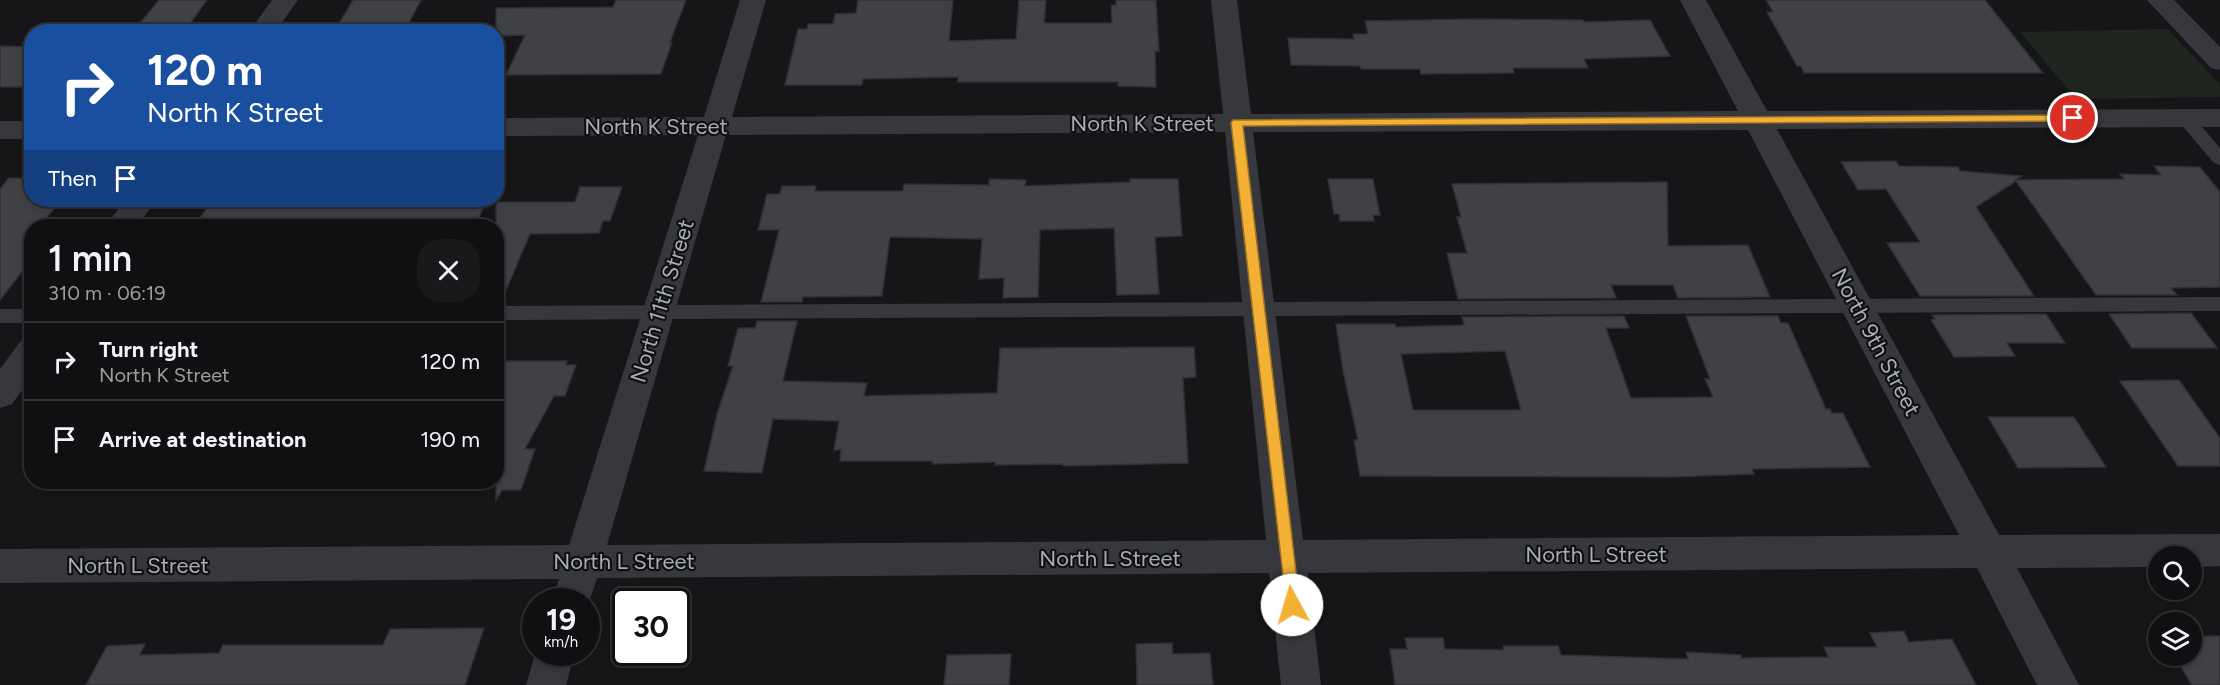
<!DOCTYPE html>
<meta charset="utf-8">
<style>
body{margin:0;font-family:Figtree,sans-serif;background:#19191b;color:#f1f3f6;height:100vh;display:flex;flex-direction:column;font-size:22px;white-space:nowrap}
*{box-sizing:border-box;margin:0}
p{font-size:20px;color:#9c9d9f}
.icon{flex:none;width:33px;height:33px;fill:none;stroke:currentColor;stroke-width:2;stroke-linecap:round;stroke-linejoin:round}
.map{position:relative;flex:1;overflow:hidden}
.panel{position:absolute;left:24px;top:219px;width:480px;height:270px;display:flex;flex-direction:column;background:#101012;border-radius:24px;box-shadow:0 3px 9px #0003,0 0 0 2px #303032}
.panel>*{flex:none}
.top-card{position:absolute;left:24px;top:24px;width:480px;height:183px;border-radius:24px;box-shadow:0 3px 9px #0003,0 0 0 2px #303032;background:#1a4fa0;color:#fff;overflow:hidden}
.controls{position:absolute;left:2148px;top:546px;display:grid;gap:12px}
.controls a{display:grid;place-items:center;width:54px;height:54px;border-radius:50%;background:#101012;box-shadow:0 3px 9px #0003,0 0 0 2px #303032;font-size:30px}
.speed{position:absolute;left:522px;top:588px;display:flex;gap:12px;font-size:30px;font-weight:700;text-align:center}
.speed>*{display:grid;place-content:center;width:78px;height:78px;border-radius:50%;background:#101012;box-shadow:0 3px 9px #0003,0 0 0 2px #303032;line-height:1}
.speed small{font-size:15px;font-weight:400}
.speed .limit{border:3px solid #111;border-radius:9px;background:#fff;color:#111}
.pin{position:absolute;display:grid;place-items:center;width:51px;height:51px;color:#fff;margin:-26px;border:3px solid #fff;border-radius:50%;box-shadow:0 2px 6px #0007}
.me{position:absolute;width:66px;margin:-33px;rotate:354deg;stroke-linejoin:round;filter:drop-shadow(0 0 4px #0008)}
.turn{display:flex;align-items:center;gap:21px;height:126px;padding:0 24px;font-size:27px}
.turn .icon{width:78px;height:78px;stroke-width:2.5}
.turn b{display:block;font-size:42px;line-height:51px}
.then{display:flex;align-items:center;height:57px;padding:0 24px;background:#0003;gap:12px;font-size:22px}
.round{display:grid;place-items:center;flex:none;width:63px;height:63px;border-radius:24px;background:#19191b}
.summary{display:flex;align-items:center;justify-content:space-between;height:102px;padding:0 24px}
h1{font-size:36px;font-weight:600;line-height:45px}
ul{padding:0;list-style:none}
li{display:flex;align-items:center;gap:18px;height:78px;padding:0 24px;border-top:2px solid #303032}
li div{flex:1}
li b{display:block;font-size:22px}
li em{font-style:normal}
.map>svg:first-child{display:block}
</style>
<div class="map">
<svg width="2220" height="685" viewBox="0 0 2220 685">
<rect width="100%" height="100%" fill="#161618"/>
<polygon fill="#1e261f" points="2167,29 2220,84 2220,97 2076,99 2020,32"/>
<g fill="#404145" stroke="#303034" stroke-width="1.5" fill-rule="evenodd">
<polygon points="159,0 207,0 184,32 133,32"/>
<polygon points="353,0 421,0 404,32 334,32"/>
<polygon points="616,0 686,0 670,42 672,42 661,74 506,75 525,35 496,36 496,8 613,7"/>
<polygon points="858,0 953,0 949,41 1016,39 1019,0 1046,0 1044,23 1112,23 1111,5 1116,5 1116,0 1156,0 1159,51 1155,51 1156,87 1118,86 1118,82 958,82 958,77 863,79 862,85 785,85 798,29 807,29 808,24 833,24 835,14 856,13"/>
<polygon points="1766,0 1985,0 2043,73 1804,73 1801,66 1797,66 1767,12 1773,12"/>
<polygon points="1479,19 1583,20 1584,22 1650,20 1670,56 1584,59 1588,68 1513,68 1514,73 1421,74 1420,69 1361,69 1360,66 1291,65 1288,38 1354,39 1353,34 1368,34 1365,21"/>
<polygon points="0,46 32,47 32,87 0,87"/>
<polygon points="1896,161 1899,166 1958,167 1960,171 2022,176 2016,180 2124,179 2120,174 2161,175 2154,166 2200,167 2220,192 2220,287 2171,288 2177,295 2096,295 2016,181 1976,207 2034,296 1920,296 1887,243 1920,242 1886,189 1858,190 1841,162"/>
<polygon points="9,178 32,178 32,200 61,200 40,226 32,226 32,259 0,300 0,189"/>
<polygon points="989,179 1026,180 1025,186 1130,182 1130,179 1178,179 1182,236 1155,237 1159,294 1117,295 1114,228 1040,230 1038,297 1003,298 1004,278 979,279 982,239 890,237 882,296 803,297 802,302 761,302 779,230 758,230 767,194 780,194 782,186 816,186 815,191 903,191 904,184 989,185"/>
<polygon points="1328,179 1373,179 1380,215 1373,215 1374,221 1340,221 1339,214 1334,214"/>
<polygon points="1667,182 1668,246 1748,245 1770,297 1678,298 1673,285 1611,285 1616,298 1458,299 1447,253 1467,253 1457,217 1461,217 1452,184"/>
<polygon points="580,187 622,187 610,221 603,221 599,233 530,234 500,304 496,304 496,202 575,202"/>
<polygon points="213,200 487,200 475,226 194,226"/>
<polygon points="2191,313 2217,348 2132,348 2109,314"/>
<polygon points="2046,314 2065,343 2007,343 2015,356 1954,357 1931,320 1935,319 1932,315"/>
<path d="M1624,316L1629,328H1606L1631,398L1713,397L1705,379H1710L1686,316H1778L1781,323H1788L1826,409H1830L1832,413H1843L1870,467L1752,469L1754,474L1672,477L1360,476L1354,440H1358L1343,371L1336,324H1395L1396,327L1464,325L1462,317ZM1505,351L1521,410H1413L1401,354Z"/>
<polygon points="757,321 797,321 783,381 867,383 864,396 997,393 1000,348 1194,347 1196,377 1183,378 1188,463 1063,466 1063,464 995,465 995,462 932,464 933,461 840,461 841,450 834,450 839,421 773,419 762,473 704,471 717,414 733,366 728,366 738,328 755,328"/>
<polygon points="496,361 567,361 566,365 576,365 565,396 554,396 525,449 535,449 521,490 502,490 496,500"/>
<polygon points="2179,380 2220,438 2220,466 2178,466 2120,381"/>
<polygon points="1988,417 2074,417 2106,467 2018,468"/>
<polygon points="484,628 465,685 86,685 107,646 145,644 140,655 219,653 223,645 383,645 390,629"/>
<polygon points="1904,631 1909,642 1952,639 1976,685 1395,685 1390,649 1407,649 1405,638 1443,638 1445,649 1504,650 1503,646 1558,646 1561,655 1688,659 1686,652 1741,655 1742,658 1828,657 1824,647 1877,647 1870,633"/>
<polygon points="2192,636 2220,636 2220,685 2192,685 2174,656 2192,656"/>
<polygon points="1172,643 1173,654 1210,653 1213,685 1137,685 1136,644"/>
<polygon points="1011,654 1009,685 944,685 947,655"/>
</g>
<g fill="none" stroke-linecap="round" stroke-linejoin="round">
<g fill="#37383d" fill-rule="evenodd">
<polygon points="2185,113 2191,114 2220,148 2220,165 2214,163 2179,122 2177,118 2179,114"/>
<polygon points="2220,297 2220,311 496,320 496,306"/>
<rect x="0" y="309" width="32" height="14"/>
</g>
<g fill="#37383d" fill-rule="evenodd">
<polygon points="272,0 298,0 275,32 249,32"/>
<path d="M740,0H766L732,117L1223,114L1211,0H1237L1251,114L1738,111L1680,0H1706L1767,111L2220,109V127L1777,129L1999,535L2220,534V566L2192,567V556H2158V567L2017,568L2079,685H2037L1977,568L1308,573L1321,685H1281L1269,573L597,578L586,611V602H552L559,579L0,583V549L569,545L698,135L496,136V118L704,117ZM1748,130L1959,535L1303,540L1253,132ZM1225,132L1266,540L607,545L726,135Z"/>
<polygon points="2147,0 2174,0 2220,47 2220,70 2211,68"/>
<rect x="0" y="121" width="32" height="18"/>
<polygon points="125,200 156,200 137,226 106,226"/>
<polygon points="32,338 32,377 12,404 0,408 0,369 20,342"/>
<polygon points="536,651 575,652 566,685 526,685"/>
</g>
</g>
<polygon fill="#f2b134" stroke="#9d7322" stroke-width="1.5" points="2073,115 2077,116 2077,121 1243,126 1300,605 1298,610 1292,612 1287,610 1231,123 1233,120"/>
<g text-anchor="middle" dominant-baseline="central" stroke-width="4.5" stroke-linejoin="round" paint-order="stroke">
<g font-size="22" fill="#a8adb8" stroke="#111113">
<text x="1142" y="123">North K Street</text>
<text x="656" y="126">North K Street</text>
<text transform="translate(662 301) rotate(-73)">North 11th Street</text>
<text transform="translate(1876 342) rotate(62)">North 9th Street</text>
<text x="1596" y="554">North L Street</text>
<text x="1110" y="558">North L Street</text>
<text x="624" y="561">North L Street</text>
<text x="138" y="565">North L Street</text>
</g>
</g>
</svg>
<div class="controls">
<a><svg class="icon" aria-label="search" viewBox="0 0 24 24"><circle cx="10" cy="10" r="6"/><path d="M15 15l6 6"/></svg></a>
<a><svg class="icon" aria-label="layers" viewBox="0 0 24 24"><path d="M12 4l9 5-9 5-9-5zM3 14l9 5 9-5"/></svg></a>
</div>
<div class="speed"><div>19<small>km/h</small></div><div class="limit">30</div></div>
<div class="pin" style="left:2073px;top:118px;background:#d93025"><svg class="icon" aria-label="arrive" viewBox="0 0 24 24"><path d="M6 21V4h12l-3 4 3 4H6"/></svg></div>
<svg class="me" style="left:1292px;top:605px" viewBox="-20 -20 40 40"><circle r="19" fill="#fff"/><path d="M0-13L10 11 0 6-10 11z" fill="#f2b134"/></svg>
<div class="top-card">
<div class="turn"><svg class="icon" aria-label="right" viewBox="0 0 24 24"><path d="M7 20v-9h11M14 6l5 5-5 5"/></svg><div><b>120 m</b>North K Street</div></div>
<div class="then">Then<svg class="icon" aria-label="arrive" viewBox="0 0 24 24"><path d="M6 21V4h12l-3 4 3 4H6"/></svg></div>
</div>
<section class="panel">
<div class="summary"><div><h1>1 min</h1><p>310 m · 06:19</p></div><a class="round"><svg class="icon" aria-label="close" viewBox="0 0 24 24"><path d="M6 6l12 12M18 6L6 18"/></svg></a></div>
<ul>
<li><svg class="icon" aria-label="right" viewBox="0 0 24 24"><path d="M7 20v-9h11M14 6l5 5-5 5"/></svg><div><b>Turn right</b><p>North K Street</p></div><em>120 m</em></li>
<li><svg class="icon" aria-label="arrive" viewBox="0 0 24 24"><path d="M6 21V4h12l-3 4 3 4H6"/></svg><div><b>Arrive at destination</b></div><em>190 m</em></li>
</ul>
</section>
</div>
